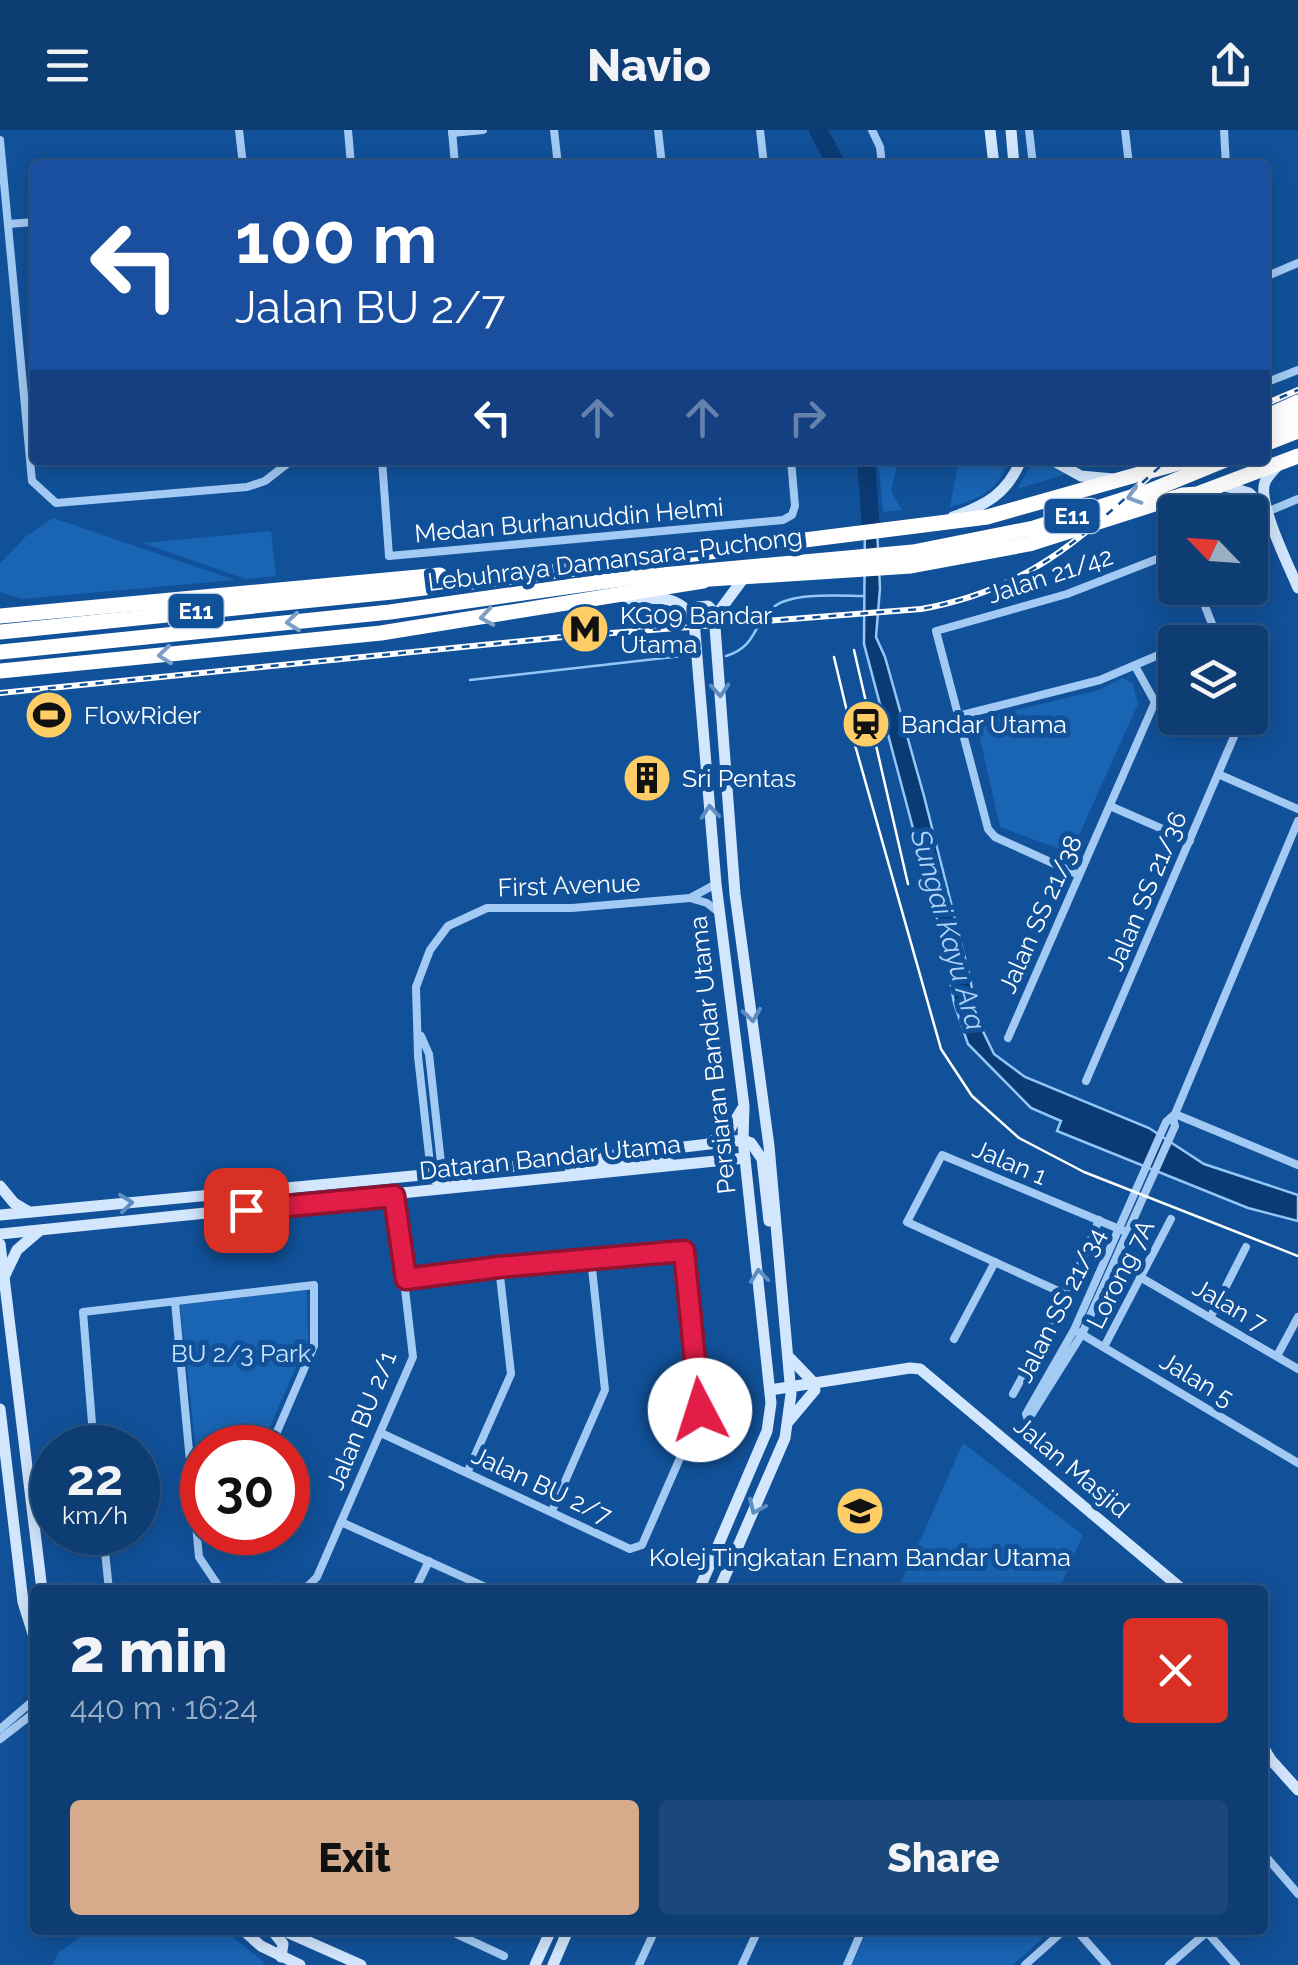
<!DOCTYPE html>
<meta charset="utf-8">
<style>
body{margin:0;font-family:Raleway,sans-serif;background:#1b487b;color:#f1f3f6;height:100vh;display:flex;flex-direction:column;font-size:38px;white-space:nowrap}
*{box-sizing:border-box;margin:0}
p{font-size:32px;color:#9aaec4}
.icon{flex:none;width:55px;height:55px;fill:none;stroke:currentColor;stroke-width:2;stroke-linecap:round;stroke-linejoin:round}
.map{position:relative;flex:1;overflow:hidden}
.sheet{position:absolute;left:30px;top:1455px;width:1238px;height:350px;display:flex;flex-direction:column;background:#0d3d73;border-radius:10px;box-shadow:0 5px 25px #0003,0 0 0 2px #2d5685}
.sheet>*{flex:none}
.hud{position:absolute;left:30px;top:30px;width:1240px;height:305px;border-radius:10px;box-shadow:0 5px 25px #0003,0 0 0 2px #2d5685;background:#1a4fa0;color:#fff;overflow:hidden}
.needle{width:65px;rotate:295deg}
.tools{position:absolute;left:1158px;top:365px;display:grid;gap:20px}
.tools a{display:grid;place-items:center;width:110px;height:110px;border-radius:10px;background:#0d3d73;box-shadow:0 5px 25px #0003,0 0 0 2px #2d5685;font-size:50px}
.speed{position:absolute;left:30px;top:1295px;display:flex;gap:20px;font-size:50px;font-weight:700;text-align:center}
.speed>*{display:grid;place-content:center;width:130px;height:130px;border-radius:50%;background:#0d3d73;box-shadow:0 5px 25px #0003,0 0 0 2px #2d5685;line-height:1}
.speed small{font-size:25px;font-weight:400}
.speed .limit{border:15px solid #d22;background:#fff;color:#111}
.pin{position:absolute;display:grid;place-items:center;width:85px;height:85px;color:#fff;margin:-42px;border-radius:20px;box-shadow:0 5px 15px #0006}
.me{position:absolute;width:110px;margin:-55px;rotate:355deg;stroke-linejoin:round;filter:drop-shadow(0 0 8px #0008)}
.turn{display:flex;align-items:center;gap:35px;height:210px;padding:0 40px;font-size:45px}
.turn .icon{width:130px;height:130px;stroke-width:2.5}
.turn b{display:block;font-size:70px;line-height:85px}
.lanes{display:flex;align-items:center;height:95px;padding:0 40px;background:#0003;justify-content:center;gap:50px;direction:ltr}
.lanes .off{opacity:.35}
.round{display:grid;place-items:center;flex:none;width:105px;height:105px;border-radius:10px;background:#1b487b}
.headline{display:flex;align-items:center;justify-content:space-between;height:170px;padding:0 40px}
h1{font-size:60px;font-weight:800;line-height:75px}
.primary-button{display:flex;gap:20px;margin-top:auto;padding:20px 40px}
.primary-button a{flex:1;height:115px;border-radius:10px;background:#d6ab8b;color:#111;font-size:40px;font-weight:800;line-height:115px;text-align:center}
.primary-button a+a{background:#1b487b;color:#f1f3f6}
header{display:flex;justify-content:space-between;align-items:center;height:130px;padding:0 40px;background:#0d3d73;font-size:45px;font-weight:800}
.map>svg:first-child{display:block}
</style>
<header><svg class="icon" aria-label="menu" viewBox="0 0 24 24"><path d="M4 6h16M4 12h16M4 18h16"/></svg>Navio<svg class="icon" aria-label="share" viewBox="0 0 24 24"><path d="M12 15V3M7 8l5-5 5 5M5 13v7h14v-7"/></svg></header>
<div class="map">
<svg width="1298" height="1835" viewBox="0 0 1298 1835">
<rect width="100%" height="100%" fill="#115199"/>
<g fill="#1964b3">
<polygon points="878,330 898,330 891,361 902,380 883,382"/>
<path d="M955,330H1008C1000,360 978,370 950,377L958,334Z"/>
<polygon points="1034,330 1044,330 1070,343 1017,359"/>
<polygon points="53,388 235,450 22,469 0,462 0,434 25,407"/>
<polygon points="271,401 276,446 245,449 143,413"/>
<polygon points="1122,548 1133,553 1138,574 1075,714 1065,721 1000,697 978,600 987,587 1099,560"/>
<polygon points="307,1160 308,1210 261,1317 202,1318 202,1374 180,1175"/>
<polygon points="963,1313 1083,1405 1059,1460 898,1460"/>
<polygon points="91,1800 223,1800 264,1832 263,1835 53,1835 59,1822"/>
<polygon points="868,1800 1034,1800 1041,1802 1042,1809 1013,1835 852,1835"/>
</g>
<polygon fill="#0a3b74" stroke="#94c6f7" stroke-width="2.5" points="876,379 880,458 876,507 885,527 924,666 970,848 978,891 994,924 1025,947 1149,998 1204,1034 1298,1065 1298,1091 1248,1078 1057,1001 1061,991 1031,978 968,914 954,873 944,815 864,514 865,380"/>
<g fill="none" stroke-linecap="round" stroke-linejoin="round">
<g stroke="#94c6f7" stroke-width="2.5">
<path d="M726,526C758,517 753,491 775,476C795,462 841,466 864,466"/>
<polyline points="470,550 682,526"/>
</g>
<g stroke="#0a3b74" stroke-width="18">
<polyline points="818,0 837,35"/>
<polyline points="866,330 871,399"/>
</g>
<g stroke="#a3caf4" stroke-width="8">
<polyline points="239,0 243,35"/>
<polyline points="348,0 351,35"/>
<polyline points="452,0 455,35"/>
<polyline points="554,0 558,35"/>
<polyline points="658,0 662,35"/>
<polyline points="760,0 764,35"/>
<polyline points="872,0 880,17 882,35"/>
<polyline points="1029,0 1033,35"/>
<polyline points="1125,0 1129,35"/>
<polyline points="1224,0 1226,35"/>
<polyline points="452,3 483,0"/>
<polyline points="0,10 32,351 56,373 247,357 265,351 292,330"/>
<polyline points="8,94 35,92"/>
<polyline points="1265,147 1298,133"/>
<polyline points="1265,253 1298,240"/>
<polyline points="382,330 389,426 783,390 792,385 795,376 791,330"/>
<polyline points="1250,389 1298,369"/>
<polyline points="1198,458 1219,512"/>
<polyline points="1188,512 1214,501"/>
<polyline points="958,586 1100,550 1175,518"/>
<polyline points="1218,644 1298,679"/>
<polyline points="1110,676 1190,711"/>
<polyline points="1079,745 995,707 988,699 936,501 1067,464 1175,422"/>
<polyline points="690,768 707,773 717,781"/>
<polyline points="421,906 429,924 442,1042"/>
<polyline points="1008,908 1155,572 1135,536"/>
<polyline points="1086,951 1242,588"/>
<polyline points="1175,984 1298,1035"/>
<polyline points="1173,988 1175,996 1082,1204 1028,1290 1026,1284 1074,1200 1166,992 1175,984 1298,691"/>
<polyline points="431,1043 418,926 416,857 430,820 448,796 487,778 572,778 690,768 716,754"/>
<polyline points="1140,1147 1298,1239"/>
<polyline points="1067,1165 907,1092 942,1025 1124,1101"/>
<polyline points="175,1172 199,1427 221,1460"/>
<polyline points="1211,1186 1246,1117"/>
<polyline points="1078,1202 1298,1333"/>
<polyline points="954,1209 995,1132"/>
<polyline points="1104,1217 1171,1089"/>
<polyline points="1277,1226 1298,1187"/>
<polyline points="1013,1264 1067,1165 1099,1090"/>
<polyline points="381,1303 630,1419 642,1415 701,1280 683,1121 499,1137 405,1149"/>
<polyline points="94,1318 83,1182 314,1155 314,1216 270,1318"/>
<polyline points="468,1341 511,1244 499,1137"/>
<polyline points="552,1381 605,1260 591,1129"/>
<polyline points="341,1392 492,1460"/>
<polyline points="103,1402 109,1460"/>
<polyline points="304,1460 317,1447 413,1227 394,1066"/>
<polyline points="415,1460 429,1431"/>
<polyline points="0,1599 35,1569"/>
<polyline points="0,1609 35,1582"/>
<polyline points="1262,1722 1298,1764"/>
<polyline points="448,1800 504,1826"/>
<polyline points="1065,1800 1079,1803 1107,1835"/>
<polyline points="1206,1801 1236,1835"/>
<polyline points="639,1835 655,1800"/>
<polyline points="742,1835 758,1800"/>
<polyline points="847,1835 862,1800"/>
<polyline points="1025,1835 1064,1800"/>
<polyline points="1169,1835 1207,1802"/>
</g>
<g stroke="#d2e6fd" stroke-width="11">
<polyline points="990,0 994,35"/>
<polyline points="1011,0 1014,35"/>
<polyline points="1052,330 1081,346 1113,349"/>
<path d="M1280,333C1275,339 1268,345 1265,352C1257,373 1289,436 1298,458"/>
<polyline points="1222,355 1249,363 1265,378"/>
<path d="M953,387C986,375 1007,364 1021,330"/>
<path d="M628,469C654,468 680,463 694,491L716,754L744,976L743,1010L771,1273L767,1301L699,1460"/>
<polyline points="694,491 698,477 708,476 715,483 715,494"/>
<polyline points="743,1010 751,1013 762,1029 769,1091"/>
<polyline points="711,1012 730,999 742,979"/>
<polyline points="570,1038 656,1029 670,1034"/>
<polyline points="431,1043 436,1050 467,1048"/>
<polyline points="0,1056 14,1073 29,1082"/>
<polyline points="0,1085 539,1034 743,1010"/>
<polyline points="0,1104 745,1028"/>
<polyline points="0,1114 42,1460"/>
<polyline points="5,1145 17,1120 39,1101"/>
<polyline points="790,1228 814,1253"/>
<polyline points="770,1260 910,1238 920,1239 1183,1460"/>
<polyline points="0,1279 23,1472 35,1510"/>
<polyline points="789,1291 815,1260"/>
<polyline points="719,1460 785,1308 791,1264 769,1016 735,764 715,497 720,480 743,449"/>
<polyline points="1262,1615 1271,1630 1298,1660"/>
<polyline points="243,1800 261,1816 300,1835"/>
<polyline points="272,1800 283,1814 281,1827"/>
<polyline points="282,1800 361,1835"/>
<polyline points="535,1835 551,1800"/>
<polyline points="553,1835 568,1800"/>
</g>
<g stroke="#fff" stroke-width="15">
<polyline points="1265,287 1298,272"/>
<polyline points="1265,302 1298,287"/>
<polyline points="1265,314 1298,301"/>
<polyline points="695,450 911,436 1029,414 1183,365 1197,364 1298,326"/>
<polyline points="0,486 440,445"/>
<polyline points="0,502 392,462 987,387 1189,330"/>
<polyline points="0,522 390,482 629,448 913,422 1034,398 1147,362 1225,330"/>
<polyline points="0,541 381,503 703,451"/>
</g>
<g stroke="#fff" stroke-width="2.5">
<polyline points="854,520 908,754"/>
<polyline points="834,527 855,615 941,919 972,966 1019,1008 1084,1042 1298,1126"/>
</g>
<g stroke="#fff" stroke-width="6">
<g id="rail">
<polyline points="1265,274 1298,260"/>
<path d="M0,563L573,506L921,479C1033,459 1086,404 1167,330"/>
</g>
</g>
<use href="#rail" stroke="#115199" stroke-width="2.5" stroke-dasharray="8" stroke-linecap="butt"/>
</g>
<defs><path id="oneway-chevron" d="M-2-3.5L2.5 0L-2 3.5" fill="none" stroke-width="1.6" stroke-linecap="round" stroke-linejoin="round" transform="scale(2.5)"/></defs>
<g stroke="#7c9fc7">
<use href="#oneway-chevron" transform="translate(1134 366) rotate(162)"/>
<use href="#oneway-chevron" transform="translate(487 487) rotate(171)"/>
<use href="#oneway-chevron" transform="translate(293 492) rotate(174)"/>
<use href="#oneway-chevron" transform="translate(165 525) rotate(174)"/>
</g>
<g stroke="#5e8dc1">
<use href="#oneway-chevron" transform="translate(720 560) rotate(86)"/>
<use href="#oneway-chevron" transform="translate(710 682) rotate(-95)"/>
<use href="#oneway-chevron" transform="translate(752 885) rotate(82)"/>
<use href="#oneway-chevron" transform="translate(126 1073) rotate(-6)"/>
<use href="#oneway-chevron" transform="translate(759 1146) rotate(-96)"/>
<use href="#oneway-chevron" transform="translate(756 1377) rotate(114)"/>
</g>
<g fill="none" stroke-linecap="round" stroke-linejoin="round">
<g stroke="#92132f" stroke-width="25">
<polyline id="route" points="246,1080 394,1066 406,1149 499,1137 684,1121 700,1280"/>
</g>
<use href="#route" stroke="#e11d48" stroke-width="18"/>
</g>
<defs>
<g id="metro-disc" transform="scale(2.5)"><circle r="9.5" fill="#ffcd65" stroke="#115199"/><path d="M-5.5 5V-5H-3L0 0L3-5H5.5V5H3V-.5L0 4L-3-.5V5Z" fill="#111"/></g>
<g id="stadium-disc" transform="scale(2.5)"><circle r="9.5" fill="#ffcd65" stroke="#115199"/><path d="M0-5a6.5 5 0 1 0 0 10a6.5 5 0 1 0 0-10ZM-3.5-1.8h7v3.6h-7Z" fill="#111"/></g>
<g id="station-disc" transform="scale(2.5)"><circle r="9.5" fill="#ffcd65" stroke="#115199"/><path d="M-3-6H3Q5-6 5-4V2Q5 4 3 4L4.5 6H3L1.5 4h-3L-3 6H-4.5L-3 4Q-5 4-5 2V-4Q-5-6-3-6ZM-3.5-4v3h7v-3ZM-3.5 1v1.5H-2V1ZM2 1v1.5H3.5V1Z" fill="#111"/></g>
<g id="building-disc" transform="scale(2.5)"><circle r="9.5" fill="#ffcd65" stroke="#115199"/><path d="M-4-6H4V6H1V3H-1V6H-4ZM-2.5-4.3h1.7v1.8h-1.7ZM.8-4.3h1.7v1.8H.8ZM-2.5-1h1.7V.8h-1.7ZM.8-1h1.7V.8H.8Z" fill="#111"/></g>
<g id="school-disc" transform="scale(2.5)"><circle r="9.5" fill="#ffcd65" stroke="#115199"/><path d="M0-5L7-2L0 1L-7-2ZM-4 1L0 2.5L4 1V4Q0 6-4 4Z" fill="#111"/></g>
</defs>
<g fill-rule="evenodd">
<use href="#metro-disc" x="585" y="499"/>
<use href="#stadium-disc" x="49" y="585"/>
<use href="#station-disc" x="866" y="594"/>
<use href="#building-disc" x="647" y="648"/>
<use href="#school-disc" x="860" y="1381"/>
</g>
<g text-anchor="middle" dominant-baseline="central" stroke-width="10" stroke-linejoin="round" paint-order="stroke">
<g fill="#115199" stroke="#b8cbe0" stroke-width="2.5">
<rect x="1044.5" y="369" width="55" height="34" rx="8"/>
<rect x="168.5" y="464" width="55" height="34" rx="8"/>
</g>
<g font-size="22" font-weight="bold" fill="#fff">
<text x="1072" y="386">E11</text>
<text x="196" y="481">E11</text>
</g>
<g font-size="25" fill="#fff" stroke="#115199">
<text transform="translate(569 390) rotate(-5)">Medan Burhanuddin Helmi</text>
<text transform="translate(615 429) rotate(-7)">Lebuhraya Damansara–Puchong</text>
<text transform="translate(1050 445) rotate(-18)">Jalan 21/42</text>
<text transform="translate(569 755) rotate(-2)">First Avenue</text>
<text transform="translate(1146 761) rotate(-67)">Jalan SS 21/36</text>
<text transform="translate(1040 784) rotate(-66)">Jalan SS 21/38</text>
<text transform="translate(712 925) rotate(-96)">Persiaran Bandar Utama</text>
<text transform="translate(550 1027) rotate(-6)">Dataran Bandar Utama</text>
<text transform="translate(1010 1032) rotate(23)">Jalan 1</text>
<text transform="translate(1120 1144) rotate(-63)">Lorong 7A</text>
<text transform="translate(1060 1175) rotate(-63)">Jalan SS 21/34</text>
<text transform="translate(1230 1175) rotate(30)">Jalan 7</text>
<text transform="translate(1197 1249) rotate(31)">Jalan 5</text>
<text transform="translate(361 1290) rotate(-68)">Jalan BU 2/1</text>
<text transform="translate(1072 1337) rotate(40)">Jalan Masjid</text>
<text transform="translate(542 1355) rotate(25)">Jalan BU 2/7</text>
</g>
<g font-size="25" fill="#fff" stroke="#115199" text-anchor="start">
<text x="620" y="485">KG09 Bandar<tspan x="620" dy="29">Utama</tspan></text>
<text x="84" y="585">FlowRider</text>
<text x="901" y="594">Bandar Utama</text>
<text x="682" y="648">Sri Pentas</text>
<text x="860" y="1427" text-anchor="middle">Kolej Tingkatan Enam Bandar Utama</text>
</g>
<g font-size="25" fill="#cbe4fe" stroke="#115199">
<text x="241" y="1223">BU 2/3 Park</text>
</g>
<g font-size="28" font-style="italic" fill="#afd4fb" stroke="#115199">
<text transform="translate(948 800) rotate(74)">Sungai Kayu Ara</text>
</g>
</g>
</svg>
<div class="tools">
<a><svg class="needle" viewBox="-14 -14 28 28"><path d="M0-13l5 13h-10z" fill="#e53935"/><path d="M0 13l5-13h-10z" fill="#9aaec4"/></svg></a>
<a><svg class="icon" aria-label="layers" viewBox="0 0 24 24"><path d="M12 4l9 5-9 5-9-5zM3 14l9 5 9-5"/></svg></a>
</div>
<div class="speed"><div>22<small>km/h</small></div><div class="limit">30</div></div>
<div class="pin" style="left:246px;top:1080px;background:#d93025"><svg class="icon" aria-label="arrive" viewBox="0 0 24 24"><path d="M6 21V4h12l-3 4 3 4H6"/></svg></div>
<svg class="me" style="left:700px;top:1280px" viewBox="-20 -20 40 40"><circle r="19" fill="#fff"/><path d="M0-13L10 11 0 6-10 11z" fill="#e11d48"/></svg>
<div class="hud">
<div class="turn"><svg class="icon" aria-label="left" viewBox="0 0 24 24"><path d="M17 20v-9H6M10 6l-5 5 5 5"/></svg><div><b>100 m</b>Jalan BU 2/7</div></div>
<div class="lanes"><svg class="icon" aria-label="left" viewBox="0 0 24 24"><path d="M17 20v-9H6M10 6l-5 5 5 5"/></svg><svg class="icon off" aria-label="ahead" viewBox="0 0 24 24"><path d="M12 20V5M6 11l6-6 6 6"/></svg><svg class="icon off" aria-label="ahead" viewBox="0 0 24 24"><path d="M12 20V5M6 11l6-6 6 6"/></svg><svg class="icon off" aria-label="right" viewBox="0 0 24 24"><path d="M7 20v-9h11M14 6l5 5-5 5"/></svg></div>
</div>
<section class="sheet">
<div class="headline"><div><h1>2 min</h1><p>440 m · 16:24</p></div><a class="round" style="background:#d93025;color:#fff"><svg class="icon" aria-label="close" viewBox="0 0 24 24"><path d="M6 6l12 12M18 6L6 18"/></svg></a></div>
<div class="primary-button"><a>Exit</a><a>Share</a></div>
</section>
</div>
